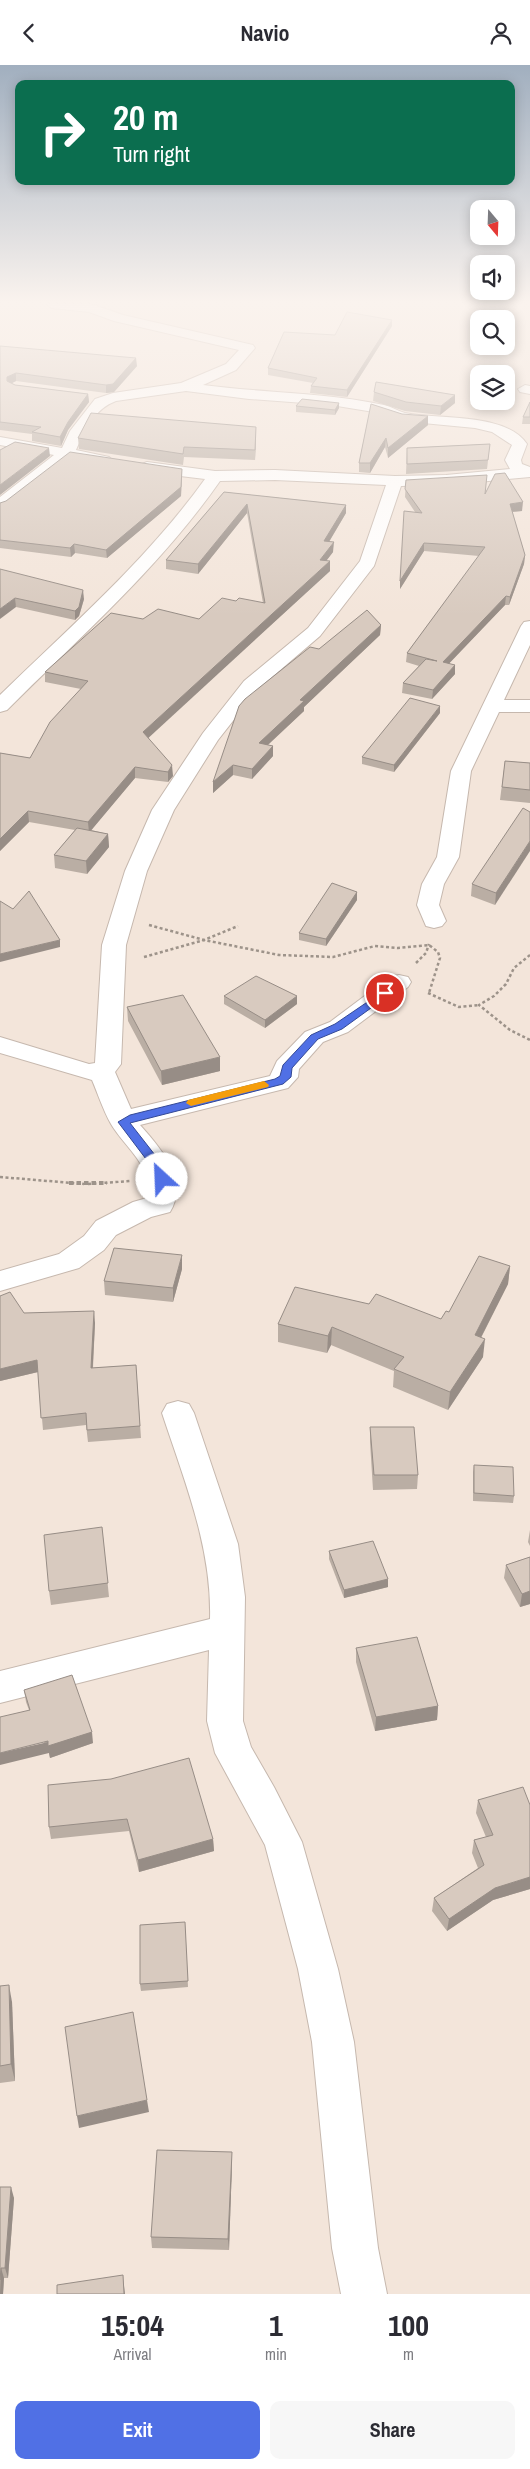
<!DOCTYPE html>
<style>
body{margin:0;font-family:"Archivo Narrow",sans-serif;background:#f7f7f7;color:#2b2b33;height:100vh;display:flex;flex-direction:column;font-size:19px;white-space:nowrap}
*{box-sizing:border-box;margin:0}
p{font-size:16px;color:#7c7c81}
.icon{flex:none;width:28px;height:28px;fill:none;stroke:currentColor;stroke-width:2;stroke-linecap:round;stroke-linejoin:round}
.map{position:relative;height:2229px;overflow:hidden}
.drawer{display:flex;flex-direction:column;background:#fff;flex:1}
.drawer>*{flex:none}
.top-card{position:absolute;left:15px;top:15px;width:500px;height:105px;border-radius:10px;box-shadow:0 2px 12px #0003;background:#0b6e4f;color:#fff;overflow:hidden}
.needle{width:32px;rotate:161deg}
.tools{position:absolute;left:470px;top:135px;display:grid;gap:10px}
.tools a{display:grid;place-items:center;width:45px;height:45px;border-radius:10px;background:#fff;box-shadow:0 2px 12px #0003;font-size:25px}
.pin{position:absolute;display:grid;place-items:center;width:42px;height:42px;color:#fff;margin:-21px;border:2px solid #fff;border-radius:50%;box-shadow:0 1px 5px #0007}
.me{position:absolute;width:55px;margin:-28px;rotate:335deg;stroke-linejoin:round;filter:drop-shadow(0 0 4px #0008)}
.turn{display:flex;align-items:center;gap:18px;height:105px;padding:0 15px;font-size:22px}
.turn .icon{width:65px;height:65px;stroke-width:2.5}
.turn b{display:block;font-size:35px;line-height:42px}
.eta{display:flex;justify-content:space-evenly;align-items:center;height:85px;text-align:center}
.eta b{font-size:30px;font-weight:800;line-height:35px}
.primary-button{display:flex;gap:10px;margin-top:auto;padding:10px 15px}
.primary-button a{flex:1;height:58px;border-radius:10px;background:#5070e5;color:#fff;font-size:20px;font-weight:800;line-height:58px;text-align:center}
.primary-button a+a{background:#f7f7f7;color:#2b2b33}
header{display:flex;justify-content:space-between;align-items:center;height:65px;padding:0 15px;background:#fff;font-size:22px;font-weight:800}
.map>svg:first-child{display:block}
</style>
<header><svg class="icon" aria-label="back" viewBox="0 0 24 24"><path d="M15 5l-7 7 7 7"/></svg>Navio<svg class="icon" aria-label="person" viewBox="0 0 24 24"><circle cx="12" cy="8" r="4"/><path d="M4 21q1-7 8-7t8 7"/></svg></header>
<div class="map">
<svg width="530" height="2229" viewBox="0 0 530 2229">
<rect width="100%" height="100%" fill="#f3e5da"/>
<g fill="none" stroke-linecap="round" stroke-linejoin="round">
<g stroke="#c6b8ae" stroke-width="2">
<g id="minor">
<path d="M46,239H91L123,250L253,280L255,283L236,305L203,320C263,328 325,327 384,340C392,342 398,346 405,348C439,355 505,347 527,379L521,395L522,399L530,402V412L446,420L401,421L374,501L320,571L258,624L218,675L174,745L147,806L126,880L121,999L115,1007L131,1044L270,1011L277,996L305,967L330,957L390,912L399,910L408,912L411,917L408,922L348,967L323,977L299,1004L298,1012L288,1023L140,1060C160,1082 189,1116 170,1147L151,1152L116,1170L104,1185L79,1203L0,1226V1206L59,1189L84,1171L96,1156L133,1137L147,1133C154,1101 125,1083 111,1059C103,1045 98,1029 92,1015L0,988V972L89,999L95,998L102,880L125,806L152,745L203,668L244,616L308,563L360,496L386,420L275,415L220,416C160,502 81,571 7,645L0,647V630C71,561 147,495 205,414L147,407L139,402L142,399L147,397L215,406L275,405L395,411L446,410L510,404L505,395L512,380L492,367L475,363L402,356L380,348L331,340L249,334L186,326L116,336C94,344 85,365 76,385L109,392L112,395L109,398L104,400L70,393L6,443L0,445V432L54,390L0,380V372L62,383L70,366L95,334L113,328L181,318L226,299L239,285L114,256L89,247L52,243Z"/>
<polygon points="525,320 530,321 530,329 520,327 518,324"/>
<polygon points="530,556 530,580 504,635 530,635 530,647 499,647 471,706 459,792 444,819 439,840 446,856 442,861 434,863 426,861 417,840 422,819 437,792 451,706 521,561 524,557"/>
<path d="M178,1336L189,1339L194,1348L238,1479L245,1532L243,1656L251,1682L274,1722L302,1777L338,1904L354,1977L378,2183L387,2229H341L332,2183L312,1977L298,1904L265,1780L215,1688L207,1656L209,1585L0,1638V1606L210,1554C212,1482 184,1415 162,1348L167,1339Z"/>
</g>
</g>
<g stroke="#9d938a" stroke-width="2.5" stroke-dasharray="3 2.5" stroke-linecap="butt">
<polyline points="149,860 204,875 279,890 333,892 375,881 398,883 429,880 438,887 440,893 429,928"/>
<polyline points="530,890 514,903 506,919 494,931 479,940 510,965 530,975"/>
<polyline points="144,892 204,875 238,861"/>
<polyline points="416,898 426,888 429,879"/>
<polyline points="428,928 459,942 479,940"/>
<polyline points="0,1112 84,1119"/>
<polyline points="88,1119 131,1116"/>
</g>
<polyline stroke="#9d938a" stroke-width="4" stroke-dasharray="4.5 3" stroke-linecap="butt" points="69,1118 107,1118"/>
<use href="#minor" fill="#fff" fill-rule="evenodd"/>
</g>
<g fill="#baaea4">
<polygon points="392,261 347,332 310,328 311,321 313,318 268,310 268,303 335,270"/>
<polygon points="0,281 137,301 114,327 106,328 16,316 12,318 15,320 88,329 89,337 68,365 61,381 32,376 32,369 0,365"/>
<polygon points="374,327 455,338 440,350 405,346 373,336"/>
<polygon points="530,337 530,359 522,359 523,352"/>
<polygon points="339,338 339,343 335,350 296,347 296,341"/>
<polygon points="371,339 428,360 388,393 385,382 370,408 359,407 359,398"/>
<polygon points="256,362 255,395 184,392 183,400 79,384 78,373"/>
<polygon points="490,379 487,404 406,409 407,383"/>
<polygon points="182,412 181,431 107,493 75,488 71,492 0,483 0,438"/>
<polygon points="406,415 485,429 522,446 512,447 525,490 524,499 509,540 505,540 449,598 455,609 432,634 402,628 403,618 419,601 406,597 407,588 479,491 424,486 400,524 415,447 405,432"/>
<polygon points="224,427 346,440 346,448 329,477 333,487 326,496 330,496 330,506 148,672 173,711 168,717 135,713 91,765 108,769 109,782 87,809 55,803 54,790 75,765 29,757 0,786 0,688 30,693 81,624 45,617 45,607 143,554 199,554 236,536 263,538 247,448 198,509 166,504 166,495"/>
<polygon points="0,504 84,534 79,551 75,555 16,542"/>
<polygon points="381,560 380,570 304,642 304,646 268,680 273,681 273,691 252,714 233,710 213,728 213,717 319,584"/>
<polygon points="440,648 394,707 362,699 362,692"/>
<polygon points="505,696 530,698 530,738 500,735"/>
<polygon points="530,747 495,840 471,831 472,819"/>
<polygon points="357,827 357,835 326,881 299,875 299,868"/>
<polygon points="224,931 297,931 297,939 265,963 224,939"/>
<polygon points="127,942 220,1006 162,1020 128,956"/>
<polygon points="510,1201 508,1219 481,1273 483,1292 448,1345 393,1322 394,1306 331,1280 327,1288 278,1277 278,1259 369,1239 441,1254 449,1247"/>
<polygon points="182,1204 173,1237 105,1230 104,1216"/>
<polygon points="24,1248 95,1258 93,1303 136,1300 141,1373 88,1377 86,1360 43,1365 38,1307 0,1316"/>
<polygon points="370,1362 418,1410 417,1424 373,1425 370,1377"/>
<polygon points="474,1400 514,1431 513,1438 473,1436 473,1407"/>
<polygon points="102,1462 109,1532 51,1540 49,1526"/>
<polygon points="530,1465 530,1481 528,1477"/>
<polygon points="329,1486 388,1514 388,1522 344,1533 329,1494"/>
<polygon points="530,1492 530,1539 520,1542 504,1513 506,1500"/>
<polygon points="356,1583 438,1641 437,1655 375,1666 356,1597"/>
<polygon points="24,1625 93,1678 50,1693 49,1688 29,1645 26,1637"/>
<polygon points="48,1720 213,1774 214,1786 139,1807 129,1766 51,1774 49,1762"/>
<polygon points="478,1735 530,1740 530,1824 493,1835 447,1866 432,1846 434,1833 478,1803 472,1788 474,1775 486,1772 476,1748"/>
<polygon points="185,1857 188,1922 141,1926 140,1919"/>
<polygon points="0,1921 12,1937 15,2016 0,2018"/>
<polygon points="232,2099 229,2185 152,2183 151,2172"/>
<polygon points="0,2122 14,2133 8,2213 4,2213 3,2229 0,2229"/>
</g>
<g fill="#978d86">
<polygon points="392,255 392,261 347,332 347,325"/>
<polygon points="136,293 137,301 114,327 106,328 106,320"/>
<polygon points="16,308 16,316 8,320 7,312"/>
<polygon points="88,329 89,337 68,365 61,381 60,372 68,357"/>
<polygon points="455,330 455,338 440,350 441,341"/>
<polygon points="339,338 339,343 335,350 335,345"/>
<polygon points="428,351 428,360 388,393 388,383"/>
<polygon points="256,362 256,373 255,395 255,385"/>
<polygon points="386,373 385,382 370,408 370,398"/>
<polygon points="49,383 50,391 0,430 0,420"/>
<polygon points="182,404 181,431 107,493 106,485"/>
<polygon points="523,437 522,446 509,447 510,439"/>
<polygon points="247,439 247,448 198,509 198,499"/>
<polygon points="346,440 346,448 324,485 324,476"/>
<polygon points="334,477 333,487 320,504 320,495"/>
<polygon points="424,478 424,486 400,524 400,516"/>
<polygon points="74,479 75,488 71,492 70,483"/>
<polygon points="525,490 524,499 509,540 510,532"/>
<polygon points="330,496 330,506 144,677 143,667"/>
<polygon points="83,525 84,534 79,551 75,555 75,546"/>
<polygon points="506,531 505,540 442,606 443,597"/>
<polygon points="15,533 16,542 0,554 0,544"/>
<polygon points="381,560 380,570 304,642 304,646 259,688 259,678 300,635"/>
<polygon points="455,600 455,609 432,634 433,625"/>
<polygon points="440,641 440,648 394,707 394,700"/>
<polygon points="273,681 273,691 252,714 252,704"/>
<polygon points="172,700 173,711 168,717 168,707"/>
<polygon points="233,700 233,710 213,728 213,717"/>
<polygon points="135,702 135,713 89,768 88,757"/>
<polygon points="28,746 29,757 0,786 0,774"/>
<polygon points="108,769 109,782 87,809 86,796"/>
<polygon points="530,776 530,786 495,840 496,828"/>
<polygon points="357,827 357,835 326,881 326,874"/>
<polygon points="60,875 60,882 0,897 0,889"/>
<polygon points="297,931 297,939 265,963 265,955"/>
<polygon points="220,992 220,1006 162,1020 161,1006"/>
<polygon points="182,1190 182,1204 173,1237 173,1223"/>
<polygon points="510,1201 508,1219 473,1288 475,1270"/>
<polygon points="94,1246 95,1258 92,1315 91,1303"/>
<polygon points="332,1262 331,1280 327,1288 328,1271"/>
<polygon points="485,1274 483,1292 448,1345 450,1327"/>
<polygon points="37,1295 38,1307 0,1316 0,1304"/>
<polygon points="388,1514 388,1522 344,1533 344,1525"/>
<polygon points="530,1526 530,1539 520,1542 522,1529"/>
<polygon points="438,1641 437,1655 375,1666 376,1652"/>
<polygon points="92,1667 93,1678 50,1693 49,1688 0,1700 0,1688"/>
<polygon points="213,1774 214,1786 139,1807 138,1795"/>
<polygon points="530,1812 530,1824 493,1835 447,1866 449,1854 495,1823"/>
<polygon points="9,1920 12,1937 15,2016 11,1999"/>
<polygon points="147,2035 149,2047 79,2063 77,2051"/>
<polygon points="232,2087 232,2099 229,2185 228,2174"/>
<polygon points="11,2122 14,2133 8,2213 5,2203"/>
<polygon points="1,2203 4,2213 3,2229 0,2229"/>
<polygon points="123,2210 124,2221 125,2229 124,2229"/>
</g>
<g fill="#d8cabf" stroke="#978d86">
<polygon points="347,247 392,255 347,325 311,321 317,313 268,303 284,267 335,270"/>
<polygon points="0,281 136,293 113,319 106,320 16,308 7,312 7,316 15,320 88,329 68,357 60,372 32,367 41,362 0,357"/>
<polygon points="376,317 455,330 441,341 406,337 374,327"/>
<polygon points="302,334 339,338 335,345 296,341"/>
<polygon points="530,337 530,352 523,352"/>
<polygon points="371,339 402,349 428,351 388,383 386,373 370,398 359,398"/>
<polygon points="91,348 256,362 255,385 184,382 183,389 78,373"/>
<polygon points="15,377 49,383 0,420 0,385"/>
<polygon points="490,379 488,395 407,399 407,383"/>
<polygon points="70,387 182,404 181,422 106,485 74,479 70,483 0,475 0,438 6,436"/>
<polygon points="505,408 523,437 510,439 525,490 510,532 506,531 443,597 455,600 433,625 403,618 426,594 437,596 407,588 485,482 424,478 400,516 404,446 422,448 405,424 406,415 487,410 485,429 495,409"/>
<polygon points="224,427 346,440 324,476 334,477 320,495 330,496 143,667 172,700 168,707 135,702 88,757 28,746 0,774 0,688 30,693 50,657 88,616 45,607 111,548 143,554 158,544 199,554 222,533 236,536 239,533 265,538 247,439 198,499 166,495"/>
<polygon points="0,504 83,525 79,542 75,546 15,533 0,544"/>
<polygon points="367,545 381,560 300,635 304,636 259,678 273,681 252,704 233,700 213,717 239,641 245,634 310,582 319,584"/>
<polygon points="410,633 440,641 394,700 362,692"/>
<polygon points="505,696 530,698 530,725 502,722"/>
<polygon points="523,743 530,747 530,776 496,828 472,819"/>
<polygon points="77,763 108,769 86,796 54,790"/>
<polygon points="332,818 357,827 326,874 299,868"/>
<polygon points="29,826 60,875 0,889 0,836 13,844"/>
<polygon points="256,911 297,931 265,955 224,931"/>
<polygon points="183,930 220,992 161,1006 127,942"/>
<polygon points="114,1183 182,1190 173,1223 104,1216"/>
<polygon points="479,1191 510,1201 475,1270 485,1274 450,1327 394,1304 404,1292 332,1262 328,1271 278,1259 295,1222 369,1239 376,1229 441,1254 446,1246 449,1247"/>
<polygon points="10,1227 24,1248 94,1246 91,1303 136,1300 140,1361 87,1365 86,1348 41,1353 37,1295 0,1304 0,1231"/>
<polygon points="370,1362 414,1362 418,1410 374,1410"/>
<polygon points="474,1400 513,1402 514,1431 474,1428"/>
<polygon points="102,1462 108,1518 49,1526 44,1470"/>
<polygon points="373,1476 388,1514 344,1525 329,1486"/>
<polygon points="530,1492 530,1526 522,1529 506,1500"/>
<polygon points="417,1572 438,1641 376,1652 356,1583"/>
<polygon points="72,1610 92,1667 48,1681 48,1676 0,1688 0,1652 30,1645 24,1625"/>
<polygon points="189,1693 213,1774 138,1795 127,1754 49,1762 48,1720 111,1714"/>
<polygon points="523,1722 530,1740 530,1812 495,1823 449,1854 434,1833 484,1800 474,1775 493,1770 478,1735"/>
<polygon points="185,1857 188,1916 140,1919 140,1860"/>
<polygon points="9,1920 11,1999 0,2001 0,1921"/>
<polygon points="133,1947 147,2035 77,2051 65,1962"/>
<polygon points="157,2085 232,2087 228,2174 151,2172"/>
<polygon points="0,2122 11,2122 5,2203 1,2203 0,2215"/>
<polygon points="123,2210 124,2229 57,2229 57,2220"/>
</g>
<linearGradient id="sky" x2="0" y2="1"><stop stop-color="#a1afbf"/><stop offset="0.43" stop-color="#faf3ee"/><stop offset="1" stop-color="#faf3ee" stop-opacity="0"/></linearGradient>
<rect width="530" height="551" fill="url(#sky)"/>
<polygon fill="#5070e5" stroke="#344995" points="385,925 390,928 389,930 342,964 318,974 292,1003 291,1012 283,1019 130,1058 162,1099 167,1114 166,1117 157,1117 152,1102 118,1057 130,1050 275,1014 280,1011 283,1000 311,970 335,959"/>
<polygon fill="#f59e0b" points="264,1016 269,1020 268,1022 191,1041 186,1038 188,1035"/>
</svg>
<div class="tools">
<a><svg class="needle" viewBox="-14 -14 28 28"><path d="M0-13l5 13h-10z" fill="#e53935"/><path d="M0 13l5-13h-10z" fill="#7c7c81"/></svg></a>
<a><svg class="icon" aria-label="sound" viewBox="0 0 24 24"><path d="M4 9h4l5-4v14l-5-4H4zM17 9q2 3 0 6"/></svg></a>
<a><svg class="icon" aria-label="search" viewBox="0 0 24 24"><circle cx="10" cy="10" r="6"/><path d="M15 15l6 6"/></svg></a>
<a><svg class="icon" aria-label="layers" viewBox="0 0 24 24"><path d="M12 4l9 5-9 5-9-5zM3 14l9 5 9-5"/></svg></a>
</div>
<div class="pin" style="left:385px;top:928px;background:#d93025"><svg class="icon" aria-label="arrive" viewBox="0 0 24 24"><path d="M6 21V4h12l-3 4 3 4H6"/></svg></div>
<svg class="me" style="left:162px;top:1114px" viewBox="-20 -20 40 40"><circle r="19" fill="#fff"/><path d="M0-13L10 11 0 6-10 11z" fill="#5070e5"/></svg>
<div class="top-card">
<div class="turn"><svg class="icon" aria-label="right" viewBox="0 0 24 24"><path d="M7 20v-9h11M14 6l5 5-5 5"/></svg><div><b>20 m</b>Turn right</div></div>
</div>
</div>
<section class="drawer">
<div class="eta">
<div><b>15:04</b><p>Arrival</p></div>
<div><b>1</b><p>min</p></div>
<div><b>100</b><p>m</p></div>
</div>
<div class="primary-button"><a>Exit</a><a>Share</a></div>
</section>
